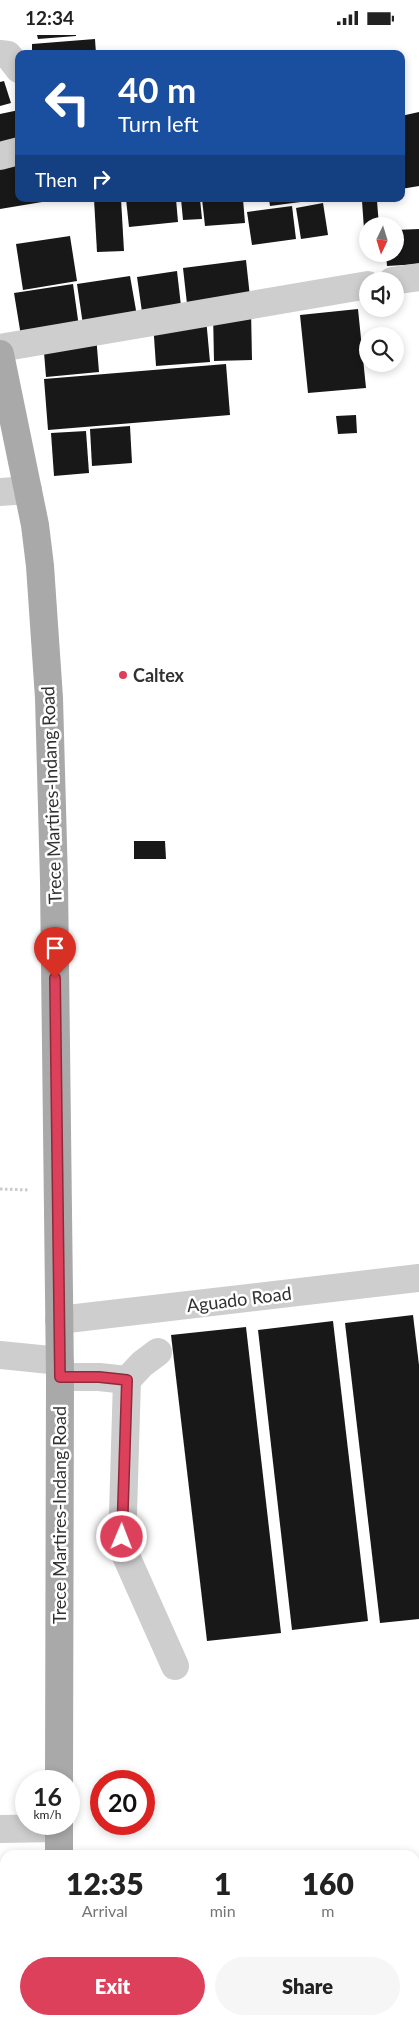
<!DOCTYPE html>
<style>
body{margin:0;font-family:Lato,sans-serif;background:#f6f6f6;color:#222;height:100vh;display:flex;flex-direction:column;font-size:19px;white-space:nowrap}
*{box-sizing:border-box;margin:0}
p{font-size:16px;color:#767676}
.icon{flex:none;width:28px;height:28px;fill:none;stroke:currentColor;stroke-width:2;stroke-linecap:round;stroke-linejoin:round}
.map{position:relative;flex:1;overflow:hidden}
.panel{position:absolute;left:0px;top:1815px;width:420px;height:175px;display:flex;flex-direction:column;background:#fff;border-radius:15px 15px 0 0;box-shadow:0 2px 8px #0003}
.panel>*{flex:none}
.guide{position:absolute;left:15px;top:15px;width:390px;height:152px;border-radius:10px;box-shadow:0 2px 8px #0003;background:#1a4fa0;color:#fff;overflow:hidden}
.needle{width:32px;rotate:184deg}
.tools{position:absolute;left:359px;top:182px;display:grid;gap:10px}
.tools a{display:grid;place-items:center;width:45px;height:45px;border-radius:50%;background:#fff;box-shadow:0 2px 8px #0003;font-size:25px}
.speed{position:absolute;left:15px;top:1735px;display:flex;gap:10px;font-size:25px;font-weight:700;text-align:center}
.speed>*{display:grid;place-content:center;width:65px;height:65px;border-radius:50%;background:#fff;box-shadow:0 2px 8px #0003;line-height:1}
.speed small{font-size:12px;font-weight:400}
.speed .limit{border:8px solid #d22;background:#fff;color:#111}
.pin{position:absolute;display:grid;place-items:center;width:42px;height:42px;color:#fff;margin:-51px -21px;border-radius:50% 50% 50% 0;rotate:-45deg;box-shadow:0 0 5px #0007}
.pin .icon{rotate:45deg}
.me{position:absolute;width:55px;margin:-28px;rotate:1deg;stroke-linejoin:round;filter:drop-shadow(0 0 4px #0008)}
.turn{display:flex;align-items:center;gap:18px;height:105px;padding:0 20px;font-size:22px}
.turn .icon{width:65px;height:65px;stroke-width:2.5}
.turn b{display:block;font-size:35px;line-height:42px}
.then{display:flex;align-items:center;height:48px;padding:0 20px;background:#0003;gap:10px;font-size:19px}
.eta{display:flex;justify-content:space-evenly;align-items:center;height:85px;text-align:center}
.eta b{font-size:30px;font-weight:800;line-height:35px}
.action{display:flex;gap:10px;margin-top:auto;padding:10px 20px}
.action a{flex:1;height:58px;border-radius:30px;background:#dc405a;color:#fff;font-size:20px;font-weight:800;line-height:58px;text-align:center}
.action a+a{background:#f6f6f6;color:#222}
.status{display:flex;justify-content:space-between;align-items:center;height:35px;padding:0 25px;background:#fff;direction:ltr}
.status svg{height:14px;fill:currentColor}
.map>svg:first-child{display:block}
</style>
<div class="status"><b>12:34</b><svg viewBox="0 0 49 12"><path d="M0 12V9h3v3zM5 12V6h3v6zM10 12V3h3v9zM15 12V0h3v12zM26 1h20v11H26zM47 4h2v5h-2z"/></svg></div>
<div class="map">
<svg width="419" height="1990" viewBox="0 0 419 1990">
<rect width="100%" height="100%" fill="#fff"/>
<g fill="#181818">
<polygon points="37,0 76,0 76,1 38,4"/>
<polygon points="95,4 96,19 32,19 32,9"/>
<polygon points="4,46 11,68 0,71 0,47"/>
<polygon points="19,75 19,107 0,110 0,79"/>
<polygon points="419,77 419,151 401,154 401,81"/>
<polygon points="19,121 19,164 54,165 0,174 0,125"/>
<polygon points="94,164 121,164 124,216 97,217"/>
<polygon points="126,164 176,164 178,187 129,192"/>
<polygon points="181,164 200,164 202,184 183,185"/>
<polygon points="202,164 243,164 245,188 205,191"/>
<polygon points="269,164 316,164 316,165 270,171"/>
<polygon points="362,166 377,166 379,191 368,191 368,194 364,194"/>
<polygon points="323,168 328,200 301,204 296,173"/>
<polygon points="292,171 296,204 252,210 247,177"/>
<polygon points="419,194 419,229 387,231 386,219 395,219 395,195"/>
<polygon points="70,201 77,246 23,255 16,209"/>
<polygon points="246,225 250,262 187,269 183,233"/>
<polygon points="177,236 181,271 142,277 137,242"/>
<polygon points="130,241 137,281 83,290 77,249"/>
<polygon points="73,249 79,292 21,301 14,258"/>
<polygon points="358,274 366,353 308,358 300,280"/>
<polygon points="251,275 252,325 214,326 213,276"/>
<polygon points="206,283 210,327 156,331 153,287"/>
<polygon points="96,300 99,337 46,342 43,305"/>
<polygon points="226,329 230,380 48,395 44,344"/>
<polygon points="356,380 357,398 338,399 336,381"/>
<polygon points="130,391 132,428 92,431 90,394"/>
<polygon points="86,396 89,438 54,441 51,398"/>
<polygon points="134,806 165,806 166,824 134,824"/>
<polygon points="413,1280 419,1330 419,1584 380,1588 345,1288"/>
<polygon points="333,1286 368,1586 292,1595 258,1295"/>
<polygon points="246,1292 281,1598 207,1606 171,1300"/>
</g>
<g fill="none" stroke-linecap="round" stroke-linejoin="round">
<polyline stroke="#cbcbcb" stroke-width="3" stroke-dasharray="2.5 2.5" stroke-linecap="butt" points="0,1154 30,1155"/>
<g stroke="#cecece" stroke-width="28">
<polyline points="0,19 8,20 19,34"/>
<polyline points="0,121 19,116"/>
<polyline points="392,246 419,242"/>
<polyline points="0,313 368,250"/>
<polyline points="0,457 28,455"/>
<polyline points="59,1285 419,1243"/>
<polyline points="0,1320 60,1326"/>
<polyline points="60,1342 99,1342 127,1345 142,1329 158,1317"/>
<polyline points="127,1345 122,1512 175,1631"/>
<polyline points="0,1794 59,1793"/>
<polyline points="415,1950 419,1950"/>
<polyline points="415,1981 419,1980"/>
<polyline points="193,1990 221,1985"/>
<polyline points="367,1990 394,1985"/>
</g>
<g stroke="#a9a9a9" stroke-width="28">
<polyline points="0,319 35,490 40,531 49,663 54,846 60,1342 59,1746"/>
<polyline points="59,1789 59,1820"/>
<polyline points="61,1985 61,1990"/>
</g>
</g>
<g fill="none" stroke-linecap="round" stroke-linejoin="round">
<g stroke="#8f2a3a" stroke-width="12">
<polyline id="route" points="55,943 60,1342 99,1342 127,1345 122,1502"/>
</g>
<use href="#route" stroke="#dc405a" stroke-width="9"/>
</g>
<circle fill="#dc405a" stroke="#fff" stroke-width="2" cx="123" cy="640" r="5"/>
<g text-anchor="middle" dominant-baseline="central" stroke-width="5" stroke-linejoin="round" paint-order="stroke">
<g font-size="18" font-weight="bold" fill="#313131" stroke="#fff" text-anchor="start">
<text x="133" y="640">Caltex</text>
</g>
<g font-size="18" fill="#313131" stroke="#fff">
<text transform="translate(51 760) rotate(-92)">Trece Martires-Indang Road</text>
<text transform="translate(239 1264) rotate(-7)">Aguado Road</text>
<text transform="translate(59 1480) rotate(-90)">Trece Martires-Indang Road</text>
</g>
</g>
</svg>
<div class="tools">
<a><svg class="needle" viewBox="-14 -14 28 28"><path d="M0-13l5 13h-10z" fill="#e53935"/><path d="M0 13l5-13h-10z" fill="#767676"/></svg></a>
<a><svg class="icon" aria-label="sound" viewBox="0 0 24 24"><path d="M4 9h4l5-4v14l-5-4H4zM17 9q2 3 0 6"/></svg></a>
<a><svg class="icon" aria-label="search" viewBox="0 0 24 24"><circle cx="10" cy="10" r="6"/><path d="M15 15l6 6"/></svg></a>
</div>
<div class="speed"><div>16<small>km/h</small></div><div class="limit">20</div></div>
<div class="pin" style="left:55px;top:943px;background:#d93025"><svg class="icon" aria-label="arrive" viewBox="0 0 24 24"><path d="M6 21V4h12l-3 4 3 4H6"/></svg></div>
<svg class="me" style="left:122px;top:1502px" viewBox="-20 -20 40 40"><circle r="17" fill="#dc405a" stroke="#fff" stroke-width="3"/><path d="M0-11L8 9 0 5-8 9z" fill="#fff"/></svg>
<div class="guide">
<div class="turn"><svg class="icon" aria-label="left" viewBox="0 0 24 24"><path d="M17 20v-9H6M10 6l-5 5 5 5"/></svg><div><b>40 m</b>Turn left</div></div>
<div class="then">Then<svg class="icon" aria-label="right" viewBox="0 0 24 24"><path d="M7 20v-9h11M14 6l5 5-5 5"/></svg></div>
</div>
<section class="panel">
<div class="eta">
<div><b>12:35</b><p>Arrival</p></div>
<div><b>1</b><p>min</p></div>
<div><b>160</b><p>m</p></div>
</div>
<div class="action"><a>Exit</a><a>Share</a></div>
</section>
</div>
